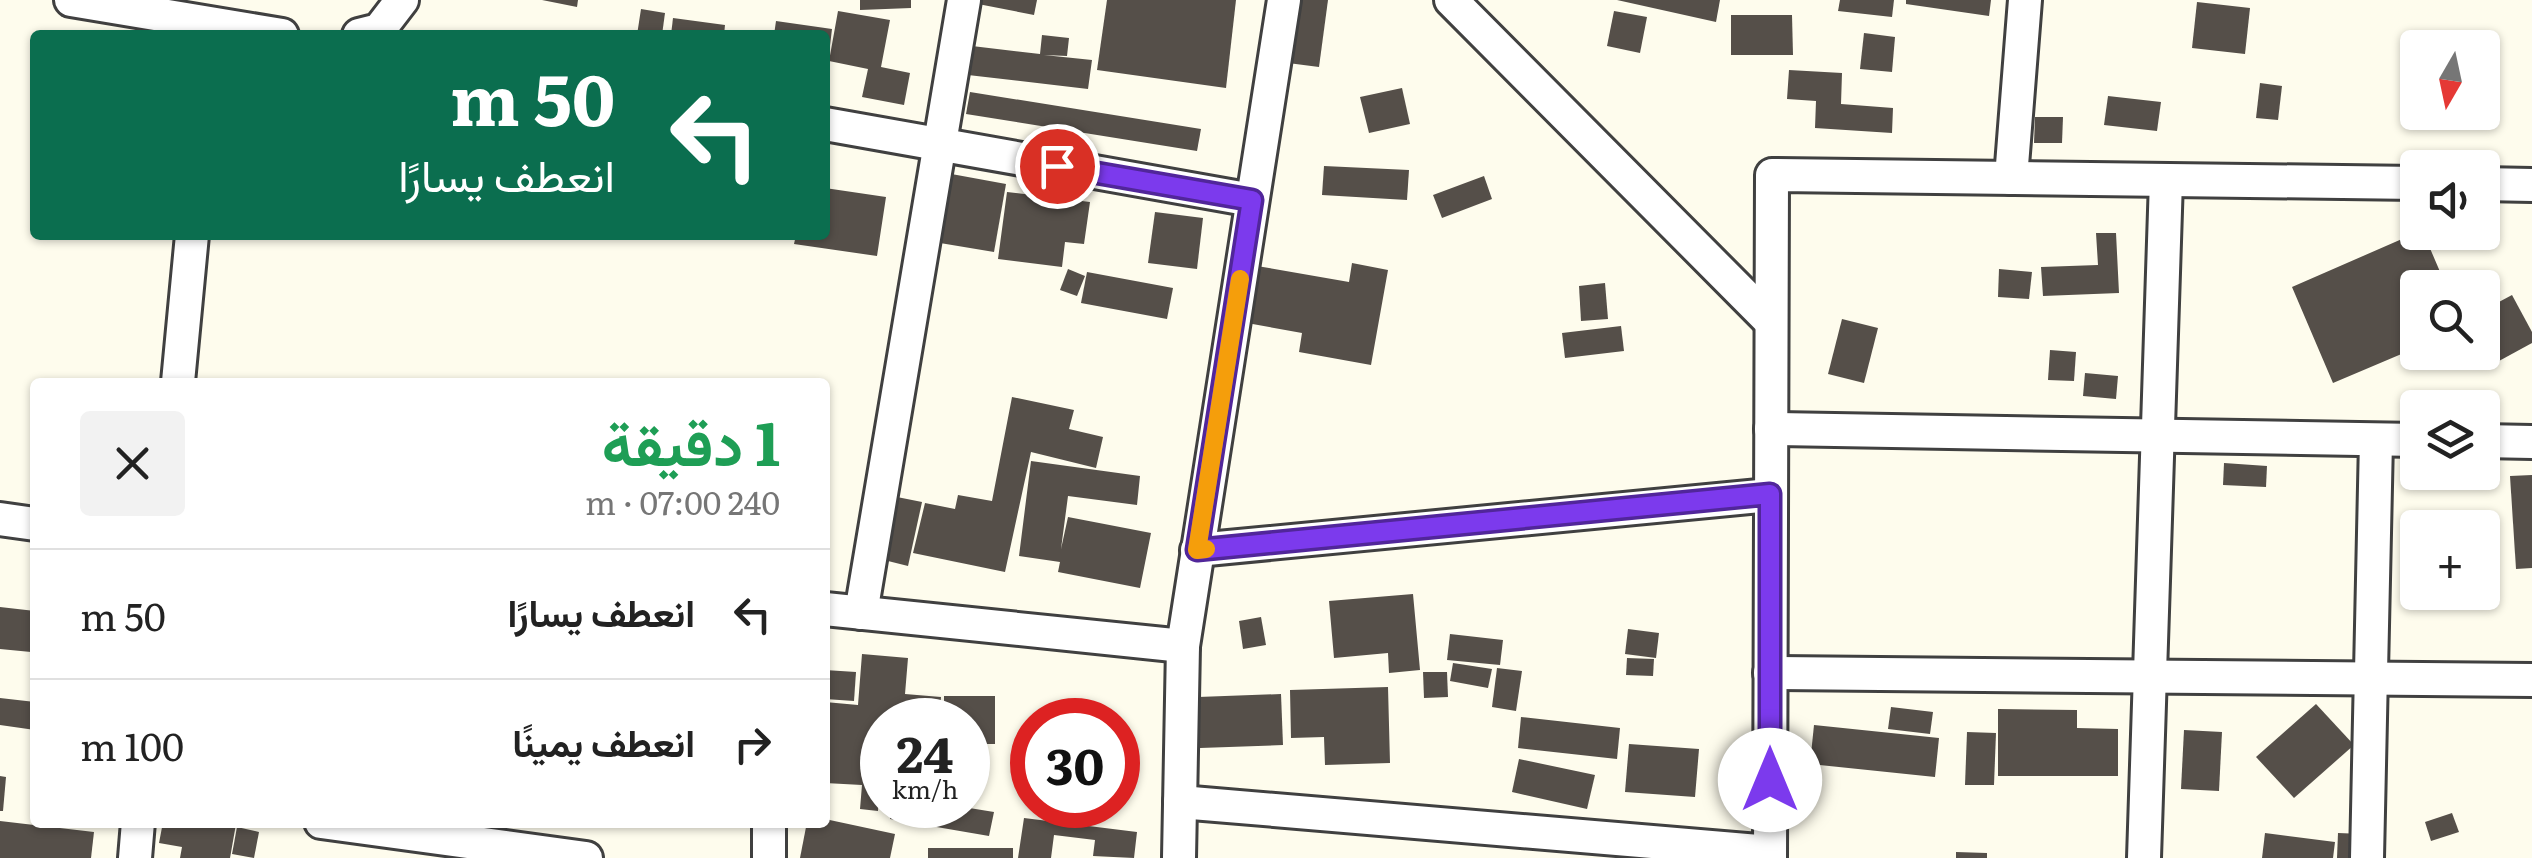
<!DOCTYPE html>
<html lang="ar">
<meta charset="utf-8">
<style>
body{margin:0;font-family:Literata,Vazirmatn,serif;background:#f2f2f2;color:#222;direction:rtl;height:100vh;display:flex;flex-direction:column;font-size:38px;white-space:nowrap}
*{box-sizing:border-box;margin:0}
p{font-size:32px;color:#767676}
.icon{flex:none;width:55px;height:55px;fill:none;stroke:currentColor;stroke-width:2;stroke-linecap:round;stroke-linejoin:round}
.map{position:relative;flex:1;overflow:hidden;direction:ltr}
.side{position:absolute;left:30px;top:378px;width:800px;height:450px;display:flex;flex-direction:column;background:#fff;border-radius:10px;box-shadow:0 2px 8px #0004;direction:rtl}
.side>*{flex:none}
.banner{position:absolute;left:30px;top:30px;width:800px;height:210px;border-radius:10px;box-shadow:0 2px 8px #0004;direction:rtl;background:#0b6e4f;color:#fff;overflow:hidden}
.needle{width:65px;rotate:189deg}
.tools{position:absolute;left:2400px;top:30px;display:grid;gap:20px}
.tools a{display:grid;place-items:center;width:100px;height:100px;border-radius:10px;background:#fff;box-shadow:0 2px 8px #0004;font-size:50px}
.speed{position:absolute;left:860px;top:698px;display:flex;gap:20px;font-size:50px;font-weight:700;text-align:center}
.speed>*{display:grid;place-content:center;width:130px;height:130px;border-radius:50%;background:#fff;box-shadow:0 2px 8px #0004;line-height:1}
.speed small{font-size:25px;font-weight:400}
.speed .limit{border:15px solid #d22;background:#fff;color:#111}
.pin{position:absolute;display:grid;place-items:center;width:85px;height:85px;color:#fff;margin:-42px;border:5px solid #fff;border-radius:50%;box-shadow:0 2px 10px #0007}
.me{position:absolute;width:110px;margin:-55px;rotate:0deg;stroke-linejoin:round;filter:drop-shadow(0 0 8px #0008)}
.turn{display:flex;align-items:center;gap:35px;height:210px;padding:0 50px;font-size:45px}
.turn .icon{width:130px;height:130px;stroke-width:2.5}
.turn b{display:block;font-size:70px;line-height:85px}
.round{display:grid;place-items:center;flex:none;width:105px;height:105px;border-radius:10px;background:#f2f2f2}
.overview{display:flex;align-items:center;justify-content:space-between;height:170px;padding:0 50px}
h1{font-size:60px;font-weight:700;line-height:75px;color:#1e9e55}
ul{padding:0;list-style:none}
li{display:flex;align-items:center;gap:30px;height:130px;padding:0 50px;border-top:2px solid #e0e0e0}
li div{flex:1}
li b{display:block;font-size:38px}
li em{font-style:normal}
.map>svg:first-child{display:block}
</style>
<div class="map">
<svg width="2532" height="858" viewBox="0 0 2532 858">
<rect width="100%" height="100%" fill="#fefced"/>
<g fill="#554f49">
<polygon points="542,0 578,0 577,7"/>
<polygon points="860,0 911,0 911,8 860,10"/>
<polygon points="979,0 1037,0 1034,15 978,4"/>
<polygon points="1107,0 1236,0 1226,88 1097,70"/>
<polygon points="1297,0 1328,0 1319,67 1288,63"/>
<polygon points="1617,0 1720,0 1716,22"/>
<polygon points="1840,0 1894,0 1892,17 1838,11"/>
<polygon points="1906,0 1991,0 1989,16 1906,4"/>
<polygon points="2197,2 2250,8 2245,54 2192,48"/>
<polygon points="641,9 665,13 662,35 637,35"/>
<polygon points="838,11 890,20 881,67 910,73 904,105 862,97 868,69 829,61"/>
<polygon points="1614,11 1647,17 1640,53 1607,46"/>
<polygon points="1731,15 1792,15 1793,55 1731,55"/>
<polygon points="673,18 725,25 724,35 671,35"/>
<polygon points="776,21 832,29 829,54 825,53 825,35 774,35"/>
<polygon points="1864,33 1895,37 1892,72 1860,69"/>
<polygon points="1042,35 1069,38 1067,56 1044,55 1092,60 1088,89 968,75 972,46 1040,54"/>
<polygon points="1789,70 1842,73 1841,104 1893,108 1892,133 1815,128 1816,101 1787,99"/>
<polygon points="2260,83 2282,86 2278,120 2256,118"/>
<polygon points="1402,88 1410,124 1369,133 1360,97"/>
<polygon points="970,92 1201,129 1197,151 966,114"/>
<polygon points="2108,96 2161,102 2157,131 2104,125"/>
<polygon points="2035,117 2063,117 2062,143 2034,143"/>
<polygon points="1324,166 1409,170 1407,200 1322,195"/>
<polygon points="946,173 1006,184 994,252 934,242"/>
<polygon points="1484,176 1492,199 1442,218 1433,195"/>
<polygon points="825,188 886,197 877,256 794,244 796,235 825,235"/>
<polygon points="1007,192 1090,202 1084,244 1065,242 1062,267 998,259"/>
<polygon points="1155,212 1203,218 1197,269 1148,263"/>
<polygon points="2418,232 2423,232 2447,288 2418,288 2418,347 2333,383 2292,287"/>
<polygon points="2096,233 2116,233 2119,293 2043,296 2041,267 2098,265"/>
<polygon points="1352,263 1388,270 1371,365 1299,352 1302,333 1247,323 1257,266 1349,282"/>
<polygon points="1068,269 1085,276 1077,296 1060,290"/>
<polygon points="1999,269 2032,272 2029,299 1998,297"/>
<polygon points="1087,272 1173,288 1167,319 1081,303"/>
<polygon points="1605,283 1608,319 1581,321 1579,286"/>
<polygon points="2512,295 2532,332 2532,343 2488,367 2480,352 2482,311"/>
<polygon points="1842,319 1878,328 1864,383 1828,374"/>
<polygon points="1621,326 1624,351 1565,358 1562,333"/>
<polygon points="2050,350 2076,352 2074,381 2048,380"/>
<polygon points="2085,373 2118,376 2116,399 2083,396"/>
<polygon points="1012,397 1074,410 1069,429 1103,437 1096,468 1031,452 1005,572 913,553 925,503 955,509 958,495 992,501"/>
<polygon points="1031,461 1140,476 1137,505 1068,496 1061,549 1068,517 1151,533 1140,588 1058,572 1060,562 1019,556"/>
<polygon points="2224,463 2267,466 2266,487 2223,485"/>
<polygon points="2532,475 2532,568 2516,569 2510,476"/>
<polygon points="897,497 922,502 908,566 884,560"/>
<polygon points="1413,594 1420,670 1389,673 1388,653 1334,658 1329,601"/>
<polygon points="0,607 35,611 31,652 0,649"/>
<polygon points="1261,617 1266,645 1243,649 1239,621"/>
<polygon points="1628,629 1659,633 1656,658 1625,654"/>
<polygon points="1450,634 1503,640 1500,665 1447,660"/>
<polygon points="862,654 908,658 905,694 941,697 939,720 882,720 878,811 860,809 862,785 825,783 825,702 858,705"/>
<polygon points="1627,658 1654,659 1653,676 1626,675"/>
<polygon points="1453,663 1492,669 1488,688 1450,681"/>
<polygon points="1497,668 1522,671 1516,711 1492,707"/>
<polygon points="825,670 856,672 854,701 825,699"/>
<polygon points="1423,672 1447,672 1448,697 1424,698"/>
<polygon points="1388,687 1390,763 1325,765 1324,737 1291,738 1290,690"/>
<polygon points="1281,694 1283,745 1200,748 1198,697"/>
<polygon points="944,696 995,696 995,744 968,744 968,720 944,720"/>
<polygon points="0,698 35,702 35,730 0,725"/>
<polygon points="2316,704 2354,745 2294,798 2256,757"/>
<polygon points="1891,707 1933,712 1930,734 1888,729"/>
<polygon points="1998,709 2077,710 2077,728 2118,729 2118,776 1998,776"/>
<polygon points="1521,717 1620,728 1617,759 1518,748"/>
<polygon points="1814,725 1939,738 1935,777 1810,764"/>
<polygon points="2184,730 2222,732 2219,791 2181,789"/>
<polygon points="1967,732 1996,733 1994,785 1965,785"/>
<polygon points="1629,744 1699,749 1695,797 1625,792"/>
<polygon points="1519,759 1595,775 1587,809 1512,792"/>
<polygon points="0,776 6,777 3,811 0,811"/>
<polygon points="892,805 951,805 994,812 989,836 890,819"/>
<polygon points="2452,813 2459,832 2431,841 2425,822"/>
<polygon points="1024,818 1137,832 1134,858 1093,856 1095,840 1054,835 1051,858 1018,858"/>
<polygon points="825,819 895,834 890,858 800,858 807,822"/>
<polygon points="0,821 94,832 91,858 0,858"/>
<polygon points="163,822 236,824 230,858 180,858 182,847 159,843"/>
<polygon points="237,827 259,832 254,858 232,854"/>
<polygon points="2265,833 2335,842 2333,858 2262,858"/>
<polygon points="2338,833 2363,834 2362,858 2337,858"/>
<rect x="928" y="848" width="85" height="10"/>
<polygon points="1956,852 1987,853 1987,858 1956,858"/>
</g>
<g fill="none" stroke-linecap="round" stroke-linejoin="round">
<g stroke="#404040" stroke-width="38">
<g id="street">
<polyline points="71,0 282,35"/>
<polyline points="1451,0 1771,322"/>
<polyline points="359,35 379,30 402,0"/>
<polyline points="825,124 1252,200"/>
<polyline points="2011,178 2025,0"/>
<polyline points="2482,184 2532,185"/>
<polyline points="178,382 192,235"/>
<polyline points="1771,429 2418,440"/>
<polyline points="2482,441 2532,442"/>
<polyline points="0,519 35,524"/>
<polyline points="1197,550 1770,495"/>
<polyline points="825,609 1183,646"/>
<polyline points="861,613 964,0"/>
<polyline points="1770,673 2532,680"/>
<polyline points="1180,802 1770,852"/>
<polyline points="321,822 586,858"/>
<polyline points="135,858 138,822"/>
<polyline points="769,858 769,822"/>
<polyline points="1179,858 1183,646 1284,0"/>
<polyline points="1770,858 1772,175 2418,183"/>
<polyline points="2144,858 2166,180"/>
<polyline points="2367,858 2376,440"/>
</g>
</g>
<use href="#street" stroke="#fff" stroke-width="32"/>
</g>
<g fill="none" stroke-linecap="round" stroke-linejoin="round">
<g stroke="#51269a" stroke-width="25">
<polyline id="route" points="1057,166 1252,200 1197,550 1770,494 1770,780"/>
</g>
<use href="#route" stroke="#7c3aed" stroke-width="18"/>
<polyline stroke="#f59e0b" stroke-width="18" points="1206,549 1197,550 1240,279"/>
</g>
</svg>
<div class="tools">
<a><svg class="needle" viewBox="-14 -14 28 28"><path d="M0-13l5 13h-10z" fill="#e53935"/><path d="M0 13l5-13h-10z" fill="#767676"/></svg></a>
<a><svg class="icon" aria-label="sound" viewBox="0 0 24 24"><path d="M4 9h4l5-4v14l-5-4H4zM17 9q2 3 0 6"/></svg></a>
<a><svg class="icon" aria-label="search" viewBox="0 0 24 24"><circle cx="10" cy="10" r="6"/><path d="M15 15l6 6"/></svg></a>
<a><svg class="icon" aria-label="layers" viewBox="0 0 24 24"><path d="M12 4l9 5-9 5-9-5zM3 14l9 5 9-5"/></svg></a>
<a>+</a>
</div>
<div class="speed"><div>24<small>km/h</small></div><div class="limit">30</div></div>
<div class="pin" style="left:1057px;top:166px;background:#d93025"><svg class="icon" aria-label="arrive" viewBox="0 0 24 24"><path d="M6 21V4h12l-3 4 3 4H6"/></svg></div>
<svg class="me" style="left:1770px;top:780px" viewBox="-20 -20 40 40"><circle r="19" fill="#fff"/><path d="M0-13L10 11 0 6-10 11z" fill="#7c3aed"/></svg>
<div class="banner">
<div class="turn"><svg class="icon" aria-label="left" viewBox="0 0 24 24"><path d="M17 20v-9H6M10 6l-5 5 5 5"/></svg><div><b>50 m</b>انعطف يسارًا</div></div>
</div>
<section class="side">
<div class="overview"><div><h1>1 دقيقة</h1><p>240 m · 07:00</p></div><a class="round"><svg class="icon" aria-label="close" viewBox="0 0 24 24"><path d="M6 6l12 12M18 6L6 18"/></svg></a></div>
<ul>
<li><svg class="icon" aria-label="left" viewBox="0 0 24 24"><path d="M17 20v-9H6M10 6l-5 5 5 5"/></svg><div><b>انعطف يسارًا</b></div><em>50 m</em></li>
<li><svg class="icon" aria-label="right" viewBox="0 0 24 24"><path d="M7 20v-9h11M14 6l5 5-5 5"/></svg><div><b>انعطف يمينًا</b></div><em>100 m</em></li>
</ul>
</section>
</div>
